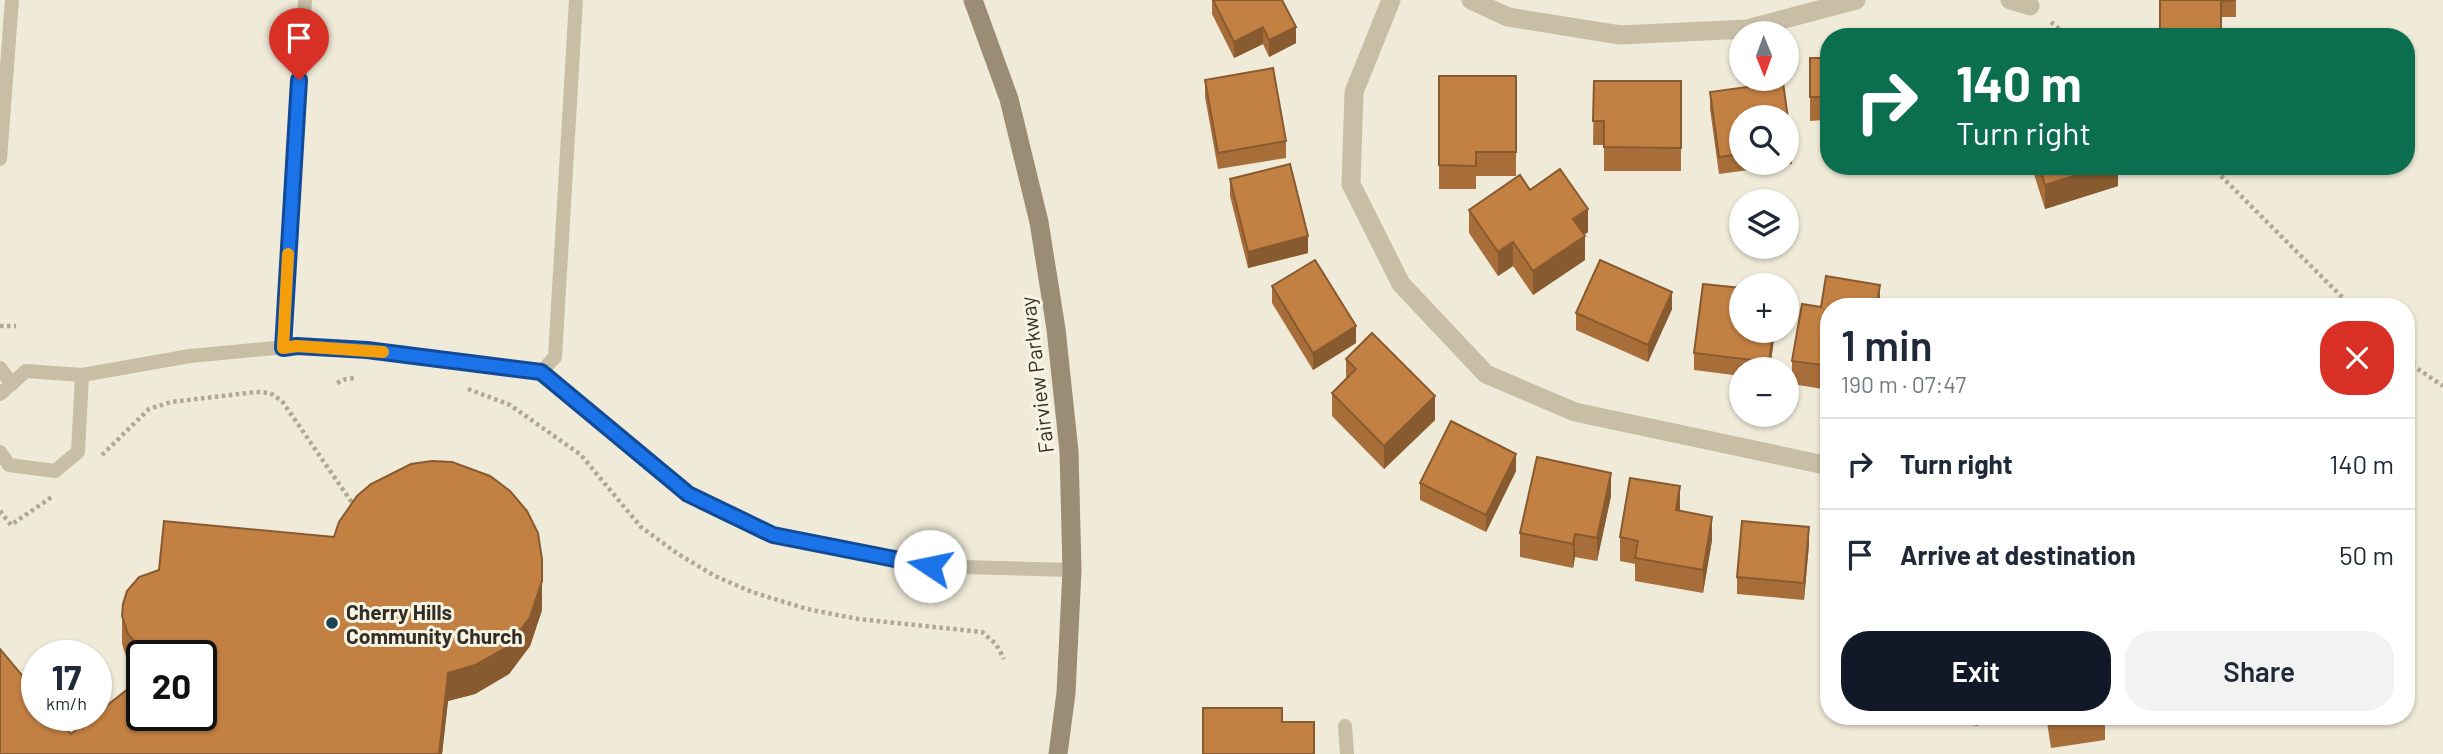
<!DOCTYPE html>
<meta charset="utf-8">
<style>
body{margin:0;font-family:Barlow,sans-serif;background:#f2f2f3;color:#1f2937;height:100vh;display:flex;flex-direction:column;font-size:26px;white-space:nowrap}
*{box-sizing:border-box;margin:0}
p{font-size:23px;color:#747a83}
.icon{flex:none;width:38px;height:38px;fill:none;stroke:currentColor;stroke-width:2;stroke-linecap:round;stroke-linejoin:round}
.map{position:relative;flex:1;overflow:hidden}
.panel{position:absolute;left:1820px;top:298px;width:595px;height:427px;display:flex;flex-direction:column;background:#fff;border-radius:28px;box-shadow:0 2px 5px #0004}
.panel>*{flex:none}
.top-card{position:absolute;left:1820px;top:28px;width:595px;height:147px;border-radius:28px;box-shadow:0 2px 5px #0004;background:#0b6e4f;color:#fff;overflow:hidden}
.needle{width:46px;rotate:179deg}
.buttons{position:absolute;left:1729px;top:21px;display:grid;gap:14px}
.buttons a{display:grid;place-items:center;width:70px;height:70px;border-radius:50%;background:#fff;box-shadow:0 2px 5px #0004;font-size:35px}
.speed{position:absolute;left:21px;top:640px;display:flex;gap:14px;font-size:35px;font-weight:700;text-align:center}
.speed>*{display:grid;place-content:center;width:91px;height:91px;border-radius:50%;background:#fff;box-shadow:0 2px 5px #0004;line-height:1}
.speed small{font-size:18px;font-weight:400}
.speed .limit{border:4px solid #111;border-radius:10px;background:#fff;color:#111}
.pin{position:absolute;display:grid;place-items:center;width:60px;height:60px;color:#fff;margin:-72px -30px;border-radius:50% 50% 50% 0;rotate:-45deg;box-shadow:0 0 7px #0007}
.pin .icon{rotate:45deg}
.me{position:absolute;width:77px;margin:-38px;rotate:281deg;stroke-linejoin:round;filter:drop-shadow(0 0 5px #0008)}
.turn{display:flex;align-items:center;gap:24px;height:147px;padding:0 21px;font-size:32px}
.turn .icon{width:91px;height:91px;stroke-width:2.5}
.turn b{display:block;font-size:49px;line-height:60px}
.round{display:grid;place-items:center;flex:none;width:74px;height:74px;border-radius:28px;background:#f2f2f3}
.summary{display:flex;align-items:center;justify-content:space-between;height:119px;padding:0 21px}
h1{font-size:42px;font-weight:600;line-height:52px}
.action{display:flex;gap:14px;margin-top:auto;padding:14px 21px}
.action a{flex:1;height:80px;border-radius:28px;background:#111827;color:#fff;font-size:28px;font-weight:600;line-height:80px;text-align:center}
.action a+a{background:#f2f2f3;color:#1f2937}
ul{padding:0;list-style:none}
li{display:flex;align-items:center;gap:21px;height:91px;padding:0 21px;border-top:2px solid #e0e1e3}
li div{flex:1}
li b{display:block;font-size:26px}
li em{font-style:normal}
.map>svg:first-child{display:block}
</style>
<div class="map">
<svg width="2443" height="754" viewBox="0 0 2443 754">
<rect width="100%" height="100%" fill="#f0ead8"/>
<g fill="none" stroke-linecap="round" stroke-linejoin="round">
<g stroke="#b3a78f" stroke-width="4.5" stroke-dasharray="3.5 3.5" stroke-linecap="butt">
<polyline points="2051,22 2069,37"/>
<polyline points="2211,166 2351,306"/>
<polyline points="0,326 16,326"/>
<polyline points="2406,361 2443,386"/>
<polyline points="337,383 346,379 356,378"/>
<polyline points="468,389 510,405 581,455 641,527 678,554 715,576 752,592 807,609 858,619 982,632 996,644 1004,659"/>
<polyline points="102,455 149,409 171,402 256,392 270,393 282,401 355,507"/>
<polyline points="0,511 11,525 53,496"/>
</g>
<g stroke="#c8bda5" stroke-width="14">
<polyline points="0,159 12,0"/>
<polyline points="283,348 305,0"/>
<polyline points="0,368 12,384"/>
<polyline points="541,372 555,357 576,0"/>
<polyline points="0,394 26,371 82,375 190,356 297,346 433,357 541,372 688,494 773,535 930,566 1072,570"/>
<polyline points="0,452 9,465 55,471 78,452 82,375"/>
<polyline points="1345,726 1347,754"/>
</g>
<g stroke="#c8bda5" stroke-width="19">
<polyline points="1391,0 1354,92 1351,184 1401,284 1486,374 1575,412 1829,466"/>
<polyline points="1471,0 1508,17 1620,35 1747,29 1856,0"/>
<polyline points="2010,0 2030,6"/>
</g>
<polyline stroke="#9b8c76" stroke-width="19" points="973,0 1009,99 1039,222 1056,329 1069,451 1072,570 1066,693 1058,754"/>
</g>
<g fill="#a86e3a" fill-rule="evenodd">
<polygon points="1212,0 1282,0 1296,43 1269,57 1263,44 1234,58 1212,14"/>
<polygon points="2160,0 2236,0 2236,17 2221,17"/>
<polygon points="1810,58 1829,58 1829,159 1823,159 1823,120 1810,121"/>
<polygon points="1439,76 1516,76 1516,176 1476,176 1476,189 1439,189"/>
<polygon points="1205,80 1286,141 1286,158 1218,169 1205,97"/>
<polygon points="1594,81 1681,81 1681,171 1604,171 1604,145 1593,145"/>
<path d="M1783,82L1792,148V164L1719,174L1710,109V92ZM1741,117H1787V163H1741Z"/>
<polygon points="2020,166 2118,166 2118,186 2045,209 2033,171 2022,174"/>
<polygon points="1230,179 1308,253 1248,268 1230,196"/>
<polygon points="1530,190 1588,232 1584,235 1585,260 1533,295 1513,266 1498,276 1469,233 1469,210"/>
<polygon points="1272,286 1356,343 1313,370 1272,303"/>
<polygon points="1829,306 1829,390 1792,384 1792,361 1821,307"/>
<polygon points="1672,309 1648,362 1576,330 1576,313"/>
<polygon points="1741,331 1775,331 1770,369 1741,369 1741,376 1694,370 1694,353"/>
<polygon points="1346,359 1435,420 1384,469 1332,416 1332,393 1346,379"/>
<polygon points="1516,471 1486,532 1420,500 1420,483"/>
<polygon points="1611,496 1597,561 1575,557 1573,568 1520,557 1520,533"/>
<polygon points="1680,511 1712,540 1703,593 1635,581 1635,564 1620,561 1620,537"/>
<polygon points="1809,544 1804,600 1737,594 1737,577"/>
<polygon points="1829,572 1829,614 1825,614 1825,590"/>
<polygon points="542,610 530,646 509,674 475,694 448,701 442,754 0,754 71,734 201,656 142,656 142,677 140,677 128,662 122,644 122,616"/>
<polygon points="1923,716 1980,716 1978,726 1923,717"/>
<polygon points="2046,716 2121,716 2121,720 2105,723 2105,740 2051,748"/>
</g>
<g fill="#885a2f">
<polygon points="1263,27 1263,44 1234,58 1234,42"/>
<polygon points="1296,27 1296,43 1269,57 1269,40"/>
<polygon points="2022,166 2033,166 2033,171 2022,174"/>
<polygon points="2106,166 2118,166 2118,186 2045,209 2045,185"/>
<polygon points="1588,209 1588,232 1573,242 1573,219"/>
<polygon points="1308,236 1308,253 1248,268 1248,252"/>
<polygon points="1585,236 1585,260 1533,295 1533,271"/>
<polygon points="1513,242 1513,266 1498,276 1498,252"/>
<polygon points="1880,285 1880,306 1877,306"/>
<polygon points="1672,292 1672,309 1648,362 1648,345"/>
<polygon points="1356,326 1356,343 1313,370 1313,353"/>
<polygon points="1773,331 1775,331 1770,369 1769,369"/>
<polygon points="1435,396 1435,420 1384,469 1384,446"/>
<polygon points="1516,454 1516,471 1486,532 1486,515"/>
<polygon points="1611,473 1611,496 1597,561 1597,538"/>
<polygon points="1680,486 1680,509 1676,534 1676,510"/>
<polygon points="1712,517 1712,540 1703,593 1703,570"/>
<polygon points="1809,527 1809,544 1804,600 1804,583"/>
<polygon points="1575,534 1575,557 1573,568 1573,544"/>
<polygon points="542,559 542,610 530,646 509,674 475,694 448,701 442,754 439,754 448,673"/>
</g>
<g fill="#c38043" stroke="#885a2f" stroke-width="2">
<polygon points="1213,0 1282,0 1296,27 1269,40 1263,27 1234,42"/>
<polygon points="2160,0 2236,0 2221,1 2221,37 2160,37"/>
<polygon points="1810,58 1829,58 1829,136 1823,136 1823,97 1810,97"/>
<polygon points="1273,68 1286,141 1218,153 1205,80"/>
<polygon points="1439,76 1516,76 1516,152 1476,152 1476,166 1439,165"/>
<polygon points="1594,81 1681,81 1681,148 1604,147 1604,121 1593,121"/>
<polygon points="1783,82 1792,148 1787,148 1787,117 1741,117 1741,154 1719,157 1710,92"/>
<polygon points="1290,164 1308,236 1248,252 1230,179"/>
<polygon points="2039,166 2106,166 2045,185"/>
<polygon points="1560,169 1588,209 1573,219 1585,236 1533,271 1513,242 1498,252 1469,210 1520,175 1530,190"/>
<polygon points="1315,260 1356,326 1313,353 1272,286"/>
<polygon points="1600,260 1672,292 1648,345 1576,313"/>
<polygon points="1826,276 1880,285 1877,302 1890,304 1890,306 1829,306 1829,366 1792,361 1802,304 1821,307"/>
<polygon points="1703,284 1741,288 1741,331 1773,331 1769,362 1694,353"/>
<polygon points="1372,333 1435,396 1384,446 1332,393 1356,369 1346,359"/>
<polygon points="1451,421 1516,454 1486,515 1420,483"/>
<polygon points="1537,457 1611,473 1597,538 1575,534 1573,544 1520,533"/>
<polygon points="432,461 452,462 490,476 510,491 527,511 538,533 542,559 542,581 530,617 509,646 475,665 448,673 439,754 0,754 0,649 37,693 37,716 55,716 71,734 94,716 96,716 96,714 142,678 142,716 201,716 201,656 150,656 151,652 140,648 128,634 122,616 123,604 127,591 139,577 159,570 164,521 334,537 339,522 357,496 371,484 411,464"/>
<polygon points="1630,478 1680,486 1676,510 1712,517 1703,570 1635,558 1638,541 1620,537"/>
<polygon points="1742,521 1809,527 1804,583 1737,577"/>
<polygon points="1829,572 1829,591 1825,590"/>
<polygon points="1203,708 1282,708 1282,722 1314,722 1314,754 1203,754"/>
<polygon points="2049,716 2105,716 2051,725"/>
</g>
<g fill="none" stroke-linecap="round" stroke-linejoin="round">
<g stroke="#114b97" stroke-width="18">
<polyline id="route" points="299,80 283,348 297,346 367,350 541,372 688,494 773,535 930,566"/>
</g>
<use href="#route" stroke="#1a73e8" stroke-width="12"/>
<polyline stroke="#f59e0b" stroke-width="12" points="288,254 283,348 297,346 383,352"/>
</g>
<circle fill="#1d4354" stroke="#f8f4e4" stroke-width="2.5" cx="332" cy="623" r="7"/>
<g text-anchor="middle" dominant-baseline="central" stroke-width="6" stroke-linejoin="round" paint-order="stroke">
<g font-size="21" fill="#332d26" stroke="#f8f4e4">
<text transform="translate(1036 375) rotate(-97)">Fairview Parkway</text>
</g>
<g font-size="21" font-weight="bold" fill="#332d26" stroke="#f8f4e4" text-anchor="start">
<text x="346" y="611">Cherry Hills<tspan x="346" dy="24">Community Church</tspan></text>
</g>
</g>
</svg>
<div class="buttons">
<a><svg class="needle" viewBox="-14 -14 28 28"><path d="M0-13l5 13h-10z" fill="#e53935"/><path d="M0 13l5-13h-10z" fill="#747a83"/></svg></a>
<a><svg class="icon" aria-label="search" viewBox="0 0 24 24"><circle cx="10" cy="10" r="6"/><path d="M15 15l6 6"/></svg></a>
<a><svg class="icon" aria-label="layers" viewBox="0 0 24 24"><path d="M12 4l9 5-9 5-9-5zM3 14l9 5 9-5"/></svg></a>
<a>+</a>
<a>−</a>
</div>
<div class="speed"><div>17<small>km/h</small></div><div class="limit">20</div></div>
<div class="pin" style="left:299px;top:80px;background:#d93025"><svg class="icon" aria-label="arrive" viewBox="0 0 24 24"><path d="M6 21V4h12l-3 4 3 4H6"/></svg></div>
<svg class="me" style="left:930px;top:566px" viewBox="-20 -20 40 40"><circle r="19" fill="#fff"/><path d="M0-13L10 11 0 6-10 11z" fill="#1a73e8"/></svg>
<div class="top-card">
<div class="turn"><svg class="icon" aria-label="right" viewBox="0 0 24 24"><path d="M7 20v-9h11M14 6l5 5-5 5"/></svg><div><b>140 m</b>Turn right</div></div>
</div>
<section class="panel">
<div class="summary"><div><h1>1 min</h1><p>190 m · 07:47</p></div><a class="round" style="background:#d93025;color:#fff"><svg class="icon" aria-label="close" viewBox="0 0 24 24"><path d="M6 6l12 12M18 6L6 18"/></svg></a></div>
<ul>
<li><svg class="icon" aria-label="right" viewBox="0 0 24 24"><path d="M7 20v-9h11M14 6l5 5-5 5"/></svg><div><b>Turn right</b></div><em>140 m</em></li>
<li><svg class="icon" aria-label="arrive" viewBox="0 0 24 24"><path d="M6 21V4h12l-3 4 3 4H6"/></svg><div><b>Arrive at destination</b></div><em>50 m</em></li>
</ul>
<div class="action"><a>Exit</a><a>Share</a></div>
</section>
</div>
